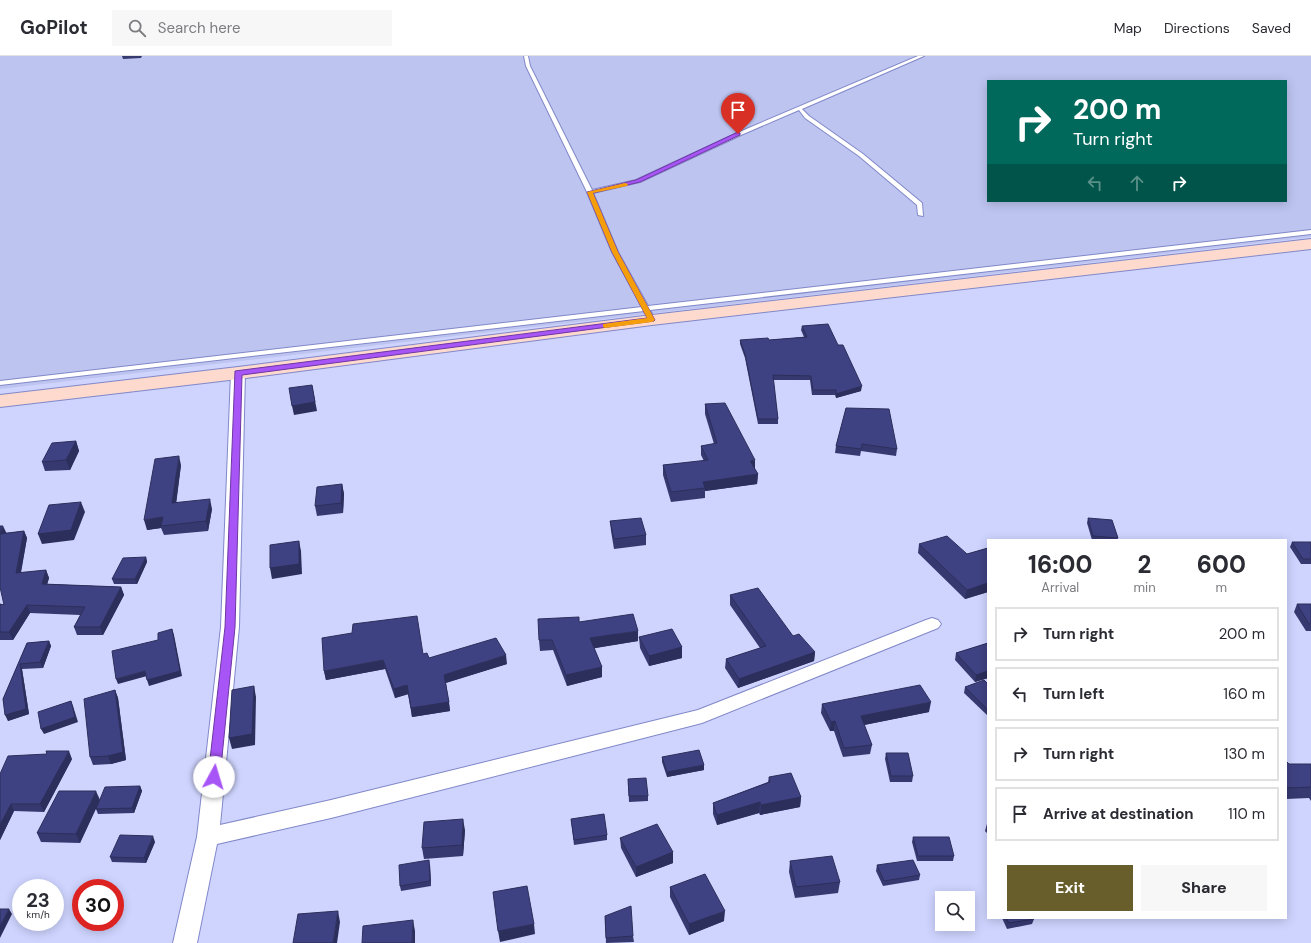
<!DOCTYPE html>
<style>
body{margin:0;font-family:"DM Sans",sans-serif;background:#f7f7f7;color:#2b2b33;height:100vh;display:flex;flex-direction:column;font-size:15px;white-space:nowrap}
*{box-sizing:border-box;margin:0}
p{font-size:13px;color:#7c7c81}
.icon{flex:none;width:22px;height:22px;fill:none;stroke:currentColor;stroke-width:2;stroke-linecap:round;stroke-linejoin:round}
.map{position:relative;flex:1;overflow:hidden}
.side{position:absolute;left:987px;top:483px;width:300px;height:380px;display:flex;flex-direction:column;background:#fff;border-radius:0px;box-shadow:0 2px 10px #0003}
.side>*{flex:none}
.banner{position:absolute;left:987px;top:24px;width:300px;height:122px;border-radius:0px;box-shadow:0 2px 10px #0003;background:#00695c;color:#fff;overflow:hidden}
.tools{position:absolute;left:935px;top:835px;display:grid;gap:8px}
.tools a{display:grid;place-items:center;width:40px;height:40px;border-radius:0px;background:#fff;box-shadow:0 2px 10px #0003;font-size:20px}
.speed{position:absolute;left:12px;top:823px;display:flex;gap:8px;font-size:20px;font-weight:700;text-align:center}
.speed>*{display:grid;place-content:center;width:52px;height:52px;border-radius:50%;background:#fff;box-shadow:0 2px 10px #0003;line-height:1}
.speed small{font-size:10px;font-weight:400}
.speed .limit{border:6px solid #d22;background:#fff;color:#111}
.pin{position:absolute;display:grid;place-items:center;width:34px;height:34px;color:#fff;margin:-41px -17px;border-radius:50% 50% 50% 0;rotate:-45deg;box-shadow:0 0 4px #0007}
.pin .icon{rotate:45deg}
.me{position:absolute;width:44px;margin:-22px;rotate:6deg;stroke-linejoin:round;filter:drop-shadow(0 0 3px #0008)}
.turn{display:flex;align-items:center;gap:14px;height:84px;padding:0 20px;font-size:18px}
.turn .icon{width:52px;height:52px;stroke-width:2.5}
.turn b{display:block;font-size:28px;line-height:34px}
.lanes{display:flex;align-items:center;height:38px;padding:0 20px;background:#0003;justify-content:center;gap:20px;direction:ltr}
.lanes .off{opacity:.35}
.eta{display:flex;justify-content:space-evenly;align-items:center;height:68px;text-align:center}
.eta b{font-size:24px;font-weight:800;line-height:28px}
.action{display:flex;gap:8px;margin-top:auto;padding:8px 20px}
.action a{flex:1;height:46px;border-radius:0px;background:#685e2b;color:#fff;font-size:16px;font-weight:800;line-height:46px;text-align:center}
.action a+a{background:#f7f7f7;color:#2b2b33}
ul{padding:0;list-style:none}
li{display:flex;align-items:center;gap:12px;height:54px;margin:0 8px 6px;padding:0 12px;border:2px solid #e1e1e2;border-radius:0px}
li div{flex:1}
li b{display:block;font-size:15px}
li em{font-style:normal}
header{display:flex;align-items:center;gap:24px;box-sizing:border-box;height:56px;padding:0 20px;background:#fff;border-bottom:1px solid #e1e1e2}
header strong{font-size:19px}
nav{display:flex;gap:22px;margin-inline-start:auto;font-size:14px}
.search{width:280px;height:36px;background:#f7f7f7;display:flex;align-items:center;gap:10px;box-sizing:border-box;padding:0 14px;border-radius:0px;color:#7c7c81;font-size:15px}
.map>svg:first-child{display:block}
</style>
<header>
<strong>GoPilot</strong>
<div class="search"><svg class="icon" aria-label="search" viewBox="0 0 24 24"><circle cx="10" cy="10" r="6"/><path d="M15 15l6 6"/></svg>Search here</div>
<nav><a>Map</a><a>Directions</a><a>Saved</a></nav>
</header>
<div class="map">
<svg width="1311" height="887" viewBox="0 0 1311 887">
<rect width="100%" height="100%" fill="#ced4fe"/>
<path fill="#bdc4f0" fill-rule="evenodd" d="M0,0H1311V181L0,333ZM988,25H1286V145H988Z"/>
<g fill="none" stroke-linecap="round" stroke-linejoin="round">
<g stroke="#8188c8" stroke-width="2">
<polygon id="lane" points="524,0 528,0 530,10 592,134 636,124 737,77 918,0 924,0 802,53 809,60 863,98 922,147 923,160 918,159 917,149 859,100 805,62 799,54 741,79 640,126 593,137 618,196 648,250 1311,174 1311,178 650,254 655,264 652,266 650,265 644,255 0,329 0,325 642,251 612,196 587,136 526,10"/>
</g>
<g stroke="#8188c8" stroke-width="2">
<polygon id="street" points="238,313 243,314 245,317 239,571 220,769 331,744 698,654 926,564 932,562 938,564 941,568 938,572 702,667 331,762 217,788 197,887 173,887 197,781 221,571 231,317 233,314"/>
</g>
<g stroke="#8188c8" stroke-width="2">
<polygon id="secondary" points="1311,183 1311,193 652,269 238,323 0,351 0,339 238,311 652,259"/>
</g>
<use href="#lane" fill="#fff" fill-rule="evenodd"/>
<use href="#street" fill="#fff" fill-rule="evenodd"/>
<use href="#secondary" fill="#fdd9ce" fill-rule="evenodd"/>
</g>
<g fill="#363970">
<polygon points="122,0 142,0 141,2 123,3"/>
<polygon points="802,270 838,289 861,335 836,342 835,339 812,339 810,324 773,324 778,363 778,368 758,368 745,302 740,288 740,284 769,284 804,281 801,274"/>
<polygon points="705,348 755,413 758,418 757,428 705,435 705,442 671,446 663,419 663,409 704,405 701,399 701,390 714,388 705,358"/>
<polygon points="846,352 897,393 896,400 861,395 860,400 835,397 836,390"/>
<polygon points="76,385 79,395 70,414 45,415 42,406"/>
<polygon points="181,409 176,446 212,453 208,475 164,479 161,472 147,474"/>
<polygon points="342,428 344,438 343,457 317,460 315,450"/>
<polygon points="1088,462 1118,482 1117,484 1092,484 1087,467"/>
<polygon points="610,465 646,479 646,489 614,493 611,475"/>
<polygon points="24,475 27,482 21,517 46,514 49,522 47,528 121,531 124,539 103,579 77,579 74,571 80,559 30,557 13,584 0,584 0,548 4,549 6,477"/>
<polygon points="1292,486 1311,486 1311,508 1301,508 1290,491"/>
<polygon points="919,488 967,498 988,492 988,536 965,543 918,497"/>
<polygon points="146,501 147,506 137,528 114,528 112,523"/>
<polygon points="730,539 815,596 814,605 738,632 725,612 726,603 760,592 730,549"/>
<polygon points="1297,548 1311,548 1311,575 1306,575 1294,556"/>
<polygon points="579,566 638,585 594,592 602,611 602,621 567,630 553,594 540,595 539,584"/>
<polygon points="639,581 682,591 682,602 649,610 640,592"/>
<polygon points="49,585 51,590 43,612 22,613 29,658 8,665 3,643 27,587"/>
<polygon points="988,587 988,622 975,626 955,604 956,597"/>
<polygon points="423,598 429,602 507,608 446,627 450,655 412,661 408,638 395,642 385,613 326,624 324,615"/>
<polygon points="988,628 988,659 987,659 964,637 965,631"/>
<polygon points="115,634 118,642 126,704 111,708 93,709 90,701"/>
<polygon points="822,648 929,656 864,669 872,689 870,698 843,701 834,675 830,675 821,657"/>
<polygon points="886,697 913,720 912,726 890,726 885,703"/>
<polygon points="662,701 704,709 704,714 667,721 662,706"/>
<polygon points="72,703 44,756 14,755 0,784 0,718"/>
<polygon points="1286,706 1289,708 1311,708 1311,745 1309,742 1286,743"/>
<polygon points="769,721 801,741 800,751 760,759 759,757 717,769 713,758 713,747 768,726"/>
<polygon points="628,723 648,740 648,745 629,746"/>
<polygon points="140,730 142,735 134,757 98,758 96,753 98,748 80,787 41,786 37,777 100,744"/>
<polygon points="571,763 607,779 607,784 574,789"/>
<polygon points="988,764 988,778 985,775"/>
<polygon points="465,774 463,800 424,803 422,792"/>
<polygon points="913,781 954,800 953,805 917,805 912,786"/>
<polygon points="620,782 673,796 673,807 636,821 621,792"/>
<polygon points="155,786 146,807 112,806 110,801"/>
<polygon points="790,805 840,826 838,837 795,842 789,816"/>
<polygon points="430,809 431,830 401,835 400,830"/>
<polygon points="877,809 920,819 919,824 883,830 876,815"/>
<polygon points="670,831 724,865 689,879 670,841"/>
<polygon points="605,860 633,880 634,886 606,887"/>
<polygon points="1002,862 1033,862 1034,863 1032,868 1007,873"/>
</g>
<g fill="#2c2e5b">
<polygon points="312,329 317,355 294,359 292,350"/>
<polygon points="862,330 861,335 836,342 836,338"/>
<polygon points="76,385 79,395 70,414 66,404"/>
<polygon points="179,400 181,409 175,457 172,447"/>
<polygon points="755,404 755,414 750,405"/>
<polygon points="758,418 757,428 705,435 705,432 703,426"/>
<polygon points="342,428 344,438 343,457 341,447"/>
<polygon points="210,443 212,453 208,475 206,465"/>
<polygon points="81,446 85,456 74,484 42,488 38,478"/>
<polygon points="163,461 161,470 161,472 147,474 144,464"/>
<polygon points="3,470 7,478 0,478"/>
<polygon points="24,475 27,482 19,525 16,517"/>
<polygon points="299,485 301,495 302,518 272,523 270,512"/>
<polygon points="146,501 147,506 137,528 135,523"/>
<polygon points="46,514 49,522 45,536 42,528"/>
<polygon points="988,527 988,536 965,543 967,534"/>
<polygon points="121,531 124,539 103,579 100,571"/>
<polygon points="27,549 30,557 13,584 9,576"/>
<polygon points="172,573 174,579 182,620 149,630 147,624"/>
<polygon points="638,575 638,585 590,593 590,582"/>
<polygon points="49,585 51,590 43,612 40,606"/>
<polygon points="682,591 682,602 649,610 649,600"/>
<polygon points="815,596 814,605 738,632 739,623"/>
<polygon points="506,599 507,608 445,627 444,619"/>
<polygon points="383,604 385,613 326,624 324,615"/>
<polygon points="20,608 22,613 29,658 8,665 5,659"/>
<polygon points="602,611 602,621 567,630 566,619"/>
<polygon points="145,615 147,620 118,628 116,623"/>
<polygon points="988,615 988,622 975,626 976,619"/>
<polygon points="407,629 409,638 395,642 394,633"/>
<polygon points="254,630 256,641 255,689 232,693 229,682"/>
<polygon points="115,634 118,642 126,704 111,708 108,700"/>
<polygon points="71,645 73,650 78,666 44,678 41,673"/>
<polygon points="449,646 450,655 412,661 411,652"/>
<polygon points="931,646 929,656 859,670 861,660"/>
<polygon points="835,665 834,675 830,675 831,666"/>
<polygon points="69,695 72,703 44,756 40,748"/>
<polygon points="704,709 704,714 667,721 667,716"/>
<polygon points="140,730 142,735 134,757 132,752"/>
<polygon points="96,735 100,744 80,787 76,778"/>
<polygon points="801,741 800,751 760,759 761,749"/>
<polygon points="760,746 759,757 717,769 717,759"/>
<polygon points="11,748 14,755 0,784 0,769"/>
<polygon points="463,763 465,774 463,800 462,789"/>
<polygon points="153,780 155,786 146,807 144,802"/>
<polygon points="673,796 673,807 636,821 636,811"/>
<polygon points="429,804 430,809 431,830 430,825"/>
<polygon points="9,853 12,858 0,882 0,870"/>
<polygon points="338,855 340,866 337,887 333,887"/>
<polygon points="725,855 724,865 689,879 689,868"/>
<polygon points="413,864 415,875 415,887 412,887"/>
<polygon points="534,868 535,878 500,886 498,875"/>
</g>
<g fill="#3f4282" stroke="#2c2e5b">
<polygon points="828,268 838,289 843,289 862,330 836,338 836,334 813,334 811,320 773,319 778,363 758,363 745,298 740,284 768,282 769,284 807,281 802,270"/>
<polygon points="312,329 315,346 292,350 289,332"/>
<polygon points="725,347 755,404 750,405 758,418 703,426 705,432 671,436 663,409 708,404 701,390 717,387 705,348"/>
<polygon points="846,352 889,353 897,393 862,388 861,393 836,390"/>
<polygon points="76,385 66,404 42,406 52,387"/>
<polygon points="179,400 172,447 210,443 206,465 161,470 163,461 144,464 155,403"/>
<polygon points="342,428 341,447 315,450 317,431"/>
<polygon points="81,446 71,474 38,478 49,449"/>
<polygon points="641,462 646,479 614,483 610,465"/>
<polygon points="1088,462 1112,464 1118,482 1093,480"/>
<polygon points="0,470 3,470 0,478"/>
<polygon points="24,475 16,517 46,514 42,528 121,531 100,571 74,571 85,551 27,549 9,576 0,576 0,548 4,549 0,531 0,478"/>
<polygon points="947,480 967,498 988,492 988,527 967,534 919,488"/>
<polygon points="299,485 299,508 270,512 270,489"/>
<polygon points="1292,486 1311,486 1311,503 1303,503"/>
<polygon points="146,501 135,523 112,523 123,502"/>
<polygon points="758,532 793,580 799,578 815,596 739,623 726,603 766,590 730,539"/>
<polygon points="1297,548 1311,548 1311,568 1309,568"/>
<polygon points="633,558 638,575 590,582 602,611 566,619 552,584 539,584 538,563 579,561 579,566"/>
<polygon points="417,560 423,598 427,597 429,602 496,582 506,599 444,619 449,646 411,652 407,629 394,633 383,604 324,615 322,582 352,577 353,568"/>
<polygon points="172,573 180,615 147,624 145,615 116,623 112,595 158,584 158,577"/>
<polygon points="672,573 682,591 649,600 639,581"/>
<polygon points="49,585 40,606 20,608 26,653 5,659 3,643 27,587"/>
<polygon points="988,587 988,615 976,619 956,597"/>
<polygon points="984,624 988,628 988,654 965,631"/>
<polygon points="920,629 931,646 861,660 872,689 844,692 835,665 831,666 822,648"/>
<polygon points="254,630 252,678 229,682 232,634"/>
<polygon points="115,634 123,696 108,700 90,701 84,643"/>
<polygon points="71,645 75,661 41,673 38,656"/>
<polygon points="699,694 704,709 667,716 662,701"/>
<polygon points="46,695 69,695 40,748 11,748 0,769 0,718 8,700 47,698"/>
<polygon points="886,697 908,697 913,720 891,720"/>
<polygon points="1286,706 1287,706 1289,708 1311,708 1311,731 1286,732"/>
<polygon points="791,717 801,741 761,749 760,746 717,759 713,747 770,726 769,721"/>
<polygon points="646,722 648,740 629,740 628,723"/>
<polygon points="140,730 132,752 96,753 105,731"/>
<polygon points="59,735 96,735 76,778 37,777"/>
<polygon points="604,758 607,779 574,784 571,763"/>
<polygon points="463,763 462,789 422,792 424,766"/>
<polygon points="657,768 673,796 636,811 620,782"/>
<polygon points="120,779 153,780 144,802 110,801"/>
<polygon points="913,781 949,781 954,800 918,800"/>
<polygon points="832,800 840,826 796,831 790,805"/>
<polygon points="429,804 430,825 400,830 399,809"/>
<polygon points="913,804 920,819 884,825 877,809"/>
<polygon points="705,818 725,855 689,868 670,831"/>
<polygon points="527,830 534,868 498,875 493,836"/>
<polygon points="631,850 633,880 606,882 605,860"/>
<polygon points="0,853 9,853 0,870"/>
<polygon points="338,855 333,887 293,887 298,858"/>
<polygon points="1006,862 1033,862 1034,863 1009,867"/>
<polygon points="413,864 412,887 362,887 363,870"/>
</g>
<polygon fill="#a855f7" stroke="#6d37a1" points="738,76 740,77 740,79 640,126 593,137 618,196 655,264 654,265 242,319 235,571 220,721 219,724 214,725 210,724 208,721 225,571 235,315 647,262 612,196 587,136 636,124"/>
<polygon fill="#f59e0b" points="625,127 628,128 627,130 593,137 618,196 655,264 652,266 605,272 603,271 603,268 647,262 612,196 587,136"/>
</svg>
<div class="tools">
<a><svg class="icon" aria-label="search" viewBox="0 0 24 24"><circle cx="10" cy="10" r="6"/><path d="M15 15l6 6"/></svg></a>
</div>
<div class="speed"><div>23<small>km/h</small></div><div class="limit">30</div></div>
<div class="pin" style="left:738px;top:78px;background:#d93025"><svg class="icon" aria-label="arrive" viewBox="0 0 24 24"><path d="M6 21V4h12l-3 4 3 4H6"/></svg></div>
<svg class="me" style="left:214px;top:721px" viewBox="-20 -20 40 40"><circle r="19" fill="#fff"/><path d="M0-13L10 11 0 6-10 11z" fill="#a855f7"/></svg>
<div class="banner">
<div class="turn"><svg class="icon" aria-label="right" viewBox="0 0 24 24"><path d="M7 20v-9h11M14 6l5 5-5 5"/></svg><div><b>200 m</b>Turn right</div></div>
<div class="lanes"><svg class="icon off" aria-label="left" viewBox="0 0 24 24"><path d="M17 20v-9H6M10 6l-5 5 5 5"/></svg><svg class="icon off" aria-label="ahead" viewBox="0 0 24 24"><path d="M12 20V5M6 11l6-6 6 6"/></svg><svg class="icon" aria-label="right" viewBox="0 0 24 24"><path d="M7 20v-9h11M14 6l5 5-5 5"/></svg></div>
</div>
<section class="side">
<div class="eta">
<div><b>16:00</b><p>Arrival</p></div>
<div><b>2</b><p>min</p></div>
<div><b>600</b><p>m</p></div>
</div>
<ul>
<li><svg class="icon" aria-label="right" viewBox="0 0 24 24"><path d="M7 20v-9h11M14 6l5 5-5 5"/></svg><div><b>Turn right</b></div><em>200 m</em></li>
<li><svg class="icon" aria-label="left" viewBox="0 0 24 24"><path d="M17 20v-9H6M10 6l-5 5 5 5"/></svg><div><b>Turn left</b></div><em>160 m</em></li>
<li><svg class="icon" aria-label="right" viewBox="0 0 24 24"><path d="M7 20v-9h11M14 6l5 5-5 5"/></svg><div><b>Turn right</b></div><em>130 m</em></li>
<li><svg class="icon" aria-label="arrive" viewBox="0 0 24 24"><path d="M6 21V4h12l-3 4 3 4H6"/></svg><div><b>Arrive at destination</b></div><em>110 m</em></li>
</ul>
<div class="action"><a>Exit</a><a>Share</a></div>
</section>
</div>
